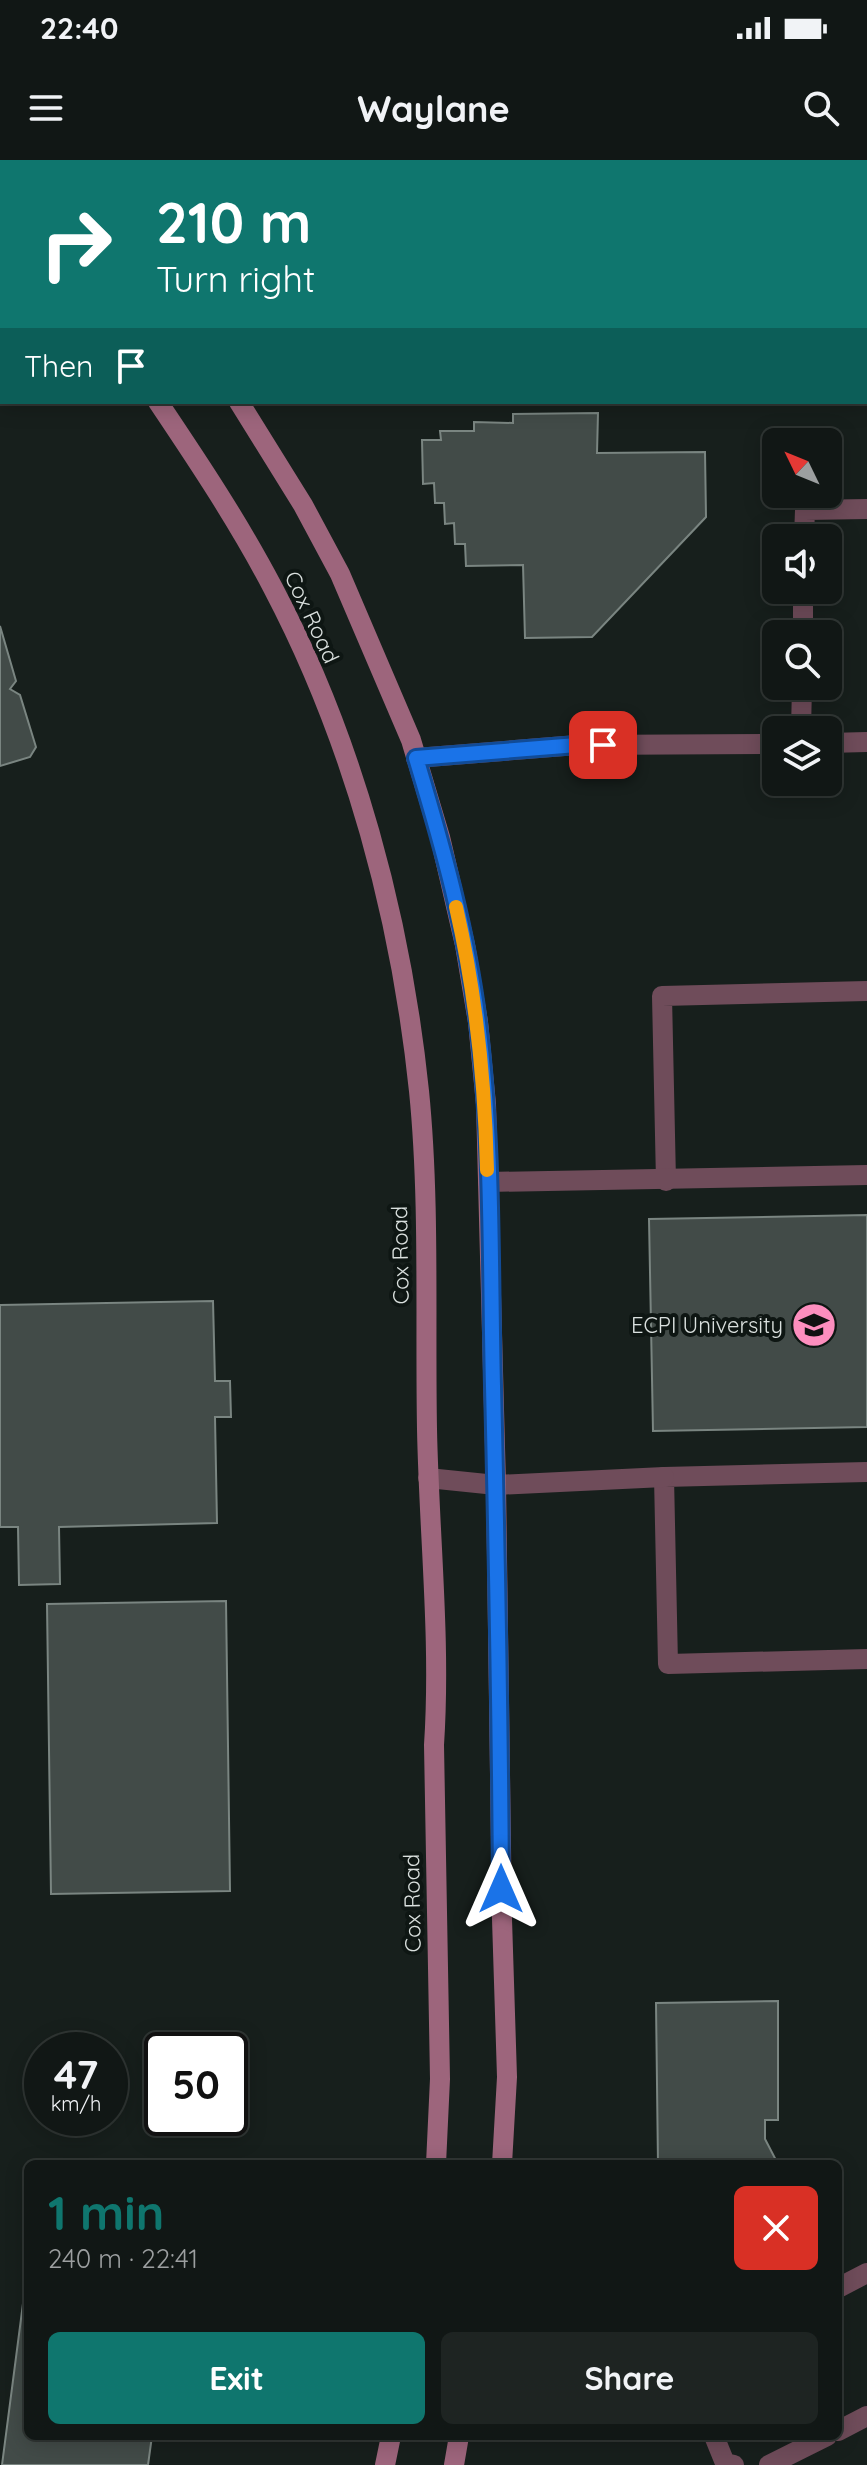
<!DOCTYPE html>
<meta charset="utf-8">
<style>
body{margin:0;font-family:Quicksand,sans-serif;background:#1e2422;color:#f1f3f6;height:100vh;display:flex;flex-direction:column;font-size:30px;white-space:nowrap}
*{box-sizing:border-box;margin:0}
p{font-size:26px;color:#9c9fa0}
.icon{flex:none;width:44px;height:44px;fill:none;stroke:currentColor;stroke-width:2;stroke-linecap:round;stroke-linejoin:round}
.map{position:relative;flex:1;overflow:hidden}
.sheet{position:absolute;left:24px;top:2000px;width:818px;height:280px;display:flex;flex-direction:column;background:#111715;border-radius:12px;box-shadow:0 4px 20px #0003,0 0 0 2px #303634}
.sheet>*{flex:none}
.guide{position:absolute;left:0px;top:0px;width:868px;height:244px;box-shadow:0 4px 20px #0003,0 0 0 2px #303634;background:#0f766e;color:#fff;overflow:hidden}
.needle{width:52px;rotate:313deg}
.buttons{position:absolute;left:762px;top:268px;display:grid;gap:16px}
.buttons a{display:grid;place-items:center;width:80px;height:80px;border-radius:12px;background:#111715;box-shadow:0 4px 20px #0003,0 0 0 2px #303634;font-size:40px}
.speed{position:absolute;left:24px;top:1872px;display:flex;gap:16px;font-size:40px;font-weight:700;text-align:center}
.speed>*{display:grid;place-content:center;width:104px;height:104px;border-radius:50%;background:#111715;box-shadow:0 4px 20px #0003,0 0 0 2px #303634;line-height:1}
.speed small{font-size:20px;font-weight:400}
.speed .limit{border:4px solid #111;border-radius:12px;background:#fff;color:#111}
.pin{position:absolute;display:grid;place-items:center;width:68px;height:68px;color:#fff;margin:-34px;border-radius:16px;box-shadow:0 4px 12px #0006}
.me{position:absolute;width:88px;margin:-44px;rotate:0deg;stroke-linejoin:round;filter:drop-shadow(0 0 6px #0008)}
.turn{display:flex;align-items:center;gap:28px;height:168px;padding:0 24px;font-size:36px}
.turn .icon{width:104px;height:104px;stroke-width:2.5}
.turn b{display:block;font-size:56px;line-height:68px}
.then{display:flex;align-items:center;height:76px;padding:0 24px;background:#0003;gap:16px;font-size:30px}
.round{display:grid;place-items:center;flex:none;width:84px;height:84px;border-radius:12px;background:#1e2422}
.head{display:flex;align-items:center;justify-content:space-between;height:136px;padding:0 24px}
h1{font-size:48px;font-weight:700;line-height:60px;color:#0f766e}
.button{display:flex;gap:16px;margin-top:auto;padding:16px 24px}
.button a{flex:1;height:92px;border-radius:12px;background:#0f766e;color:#fff;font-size:32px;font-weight:700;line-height:92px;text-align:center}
.button a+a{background:#1e2422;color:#f1f3f6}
.status{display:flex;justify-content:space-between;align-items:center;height:56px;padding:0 40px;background:#111715;direction:ltr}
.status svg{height:22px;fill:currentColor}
header{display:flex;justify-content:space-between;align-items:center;height:104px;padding:0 24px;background:#111715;font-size:36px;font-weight:700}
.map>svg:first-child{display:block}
</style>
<div class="status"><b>22:40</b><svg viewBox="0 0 49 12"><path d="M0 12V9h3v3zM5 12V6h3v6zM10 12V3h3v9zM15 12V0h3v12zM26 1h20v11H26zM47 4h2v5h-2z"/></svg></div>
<header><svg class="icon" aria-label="menu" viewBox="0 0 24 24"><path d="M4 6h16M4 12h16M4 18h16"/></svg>Waylane<svg class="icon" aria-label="search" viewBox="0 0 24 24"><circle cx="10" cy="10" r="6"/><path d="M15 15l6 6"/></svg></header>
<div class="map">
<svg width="867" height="2305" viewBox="0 0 867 2305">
<rect width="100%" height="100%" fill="#171f1c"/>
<g fill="#424b48" stroke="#7a8581" stroke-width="2">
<polygon points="440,0 681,0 673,2"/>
<polygon points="598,253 597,293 705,292 706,357 592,477 525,478 523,405 466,406 465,384 455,384 454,363 445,364 444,343 435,343 434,323 423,324 422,280 441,280 440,271 474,271 474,262 513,263 513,254"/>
<polygon points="0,466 16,521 10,529 20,535 36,587 30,597 0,606"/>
<polygon points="867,1055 867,1267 653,1271 649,1059"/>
<polygon points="213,1141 215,1221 230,1221 231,1257 215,1257 217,1363 59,1367 60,1424 19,1425 18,1367 0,1367 0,1145"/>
<polygon points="226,1441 230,1731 51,1734 47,1444"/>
<polygon points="778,1841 778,1960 765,1960 765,1979 778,2004 658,2004 656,1843"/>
<polygon points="28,2105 28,2276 152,2276 148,2305 2,2305"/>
</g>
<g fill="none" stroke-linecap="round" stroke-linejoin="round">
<g stroke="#6f4c5a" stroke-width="20">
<polyline points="804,378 805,350 867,349"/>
<polyline points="803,474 803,430"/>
<polyline points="801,570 802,526"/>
<polyline points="828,583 867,582"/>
<polyline points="416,598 577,585 776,584"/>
<polyline points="666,1021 662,836 867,831"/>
<polyline points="488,1022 867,1015"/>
<polyline points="867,1312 664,1317 668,1504 867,1499"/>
<polyline points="428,1318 496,1325 664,1317"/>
<polyline points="838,2128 867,2113"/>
<polyline points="838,2271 867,2256"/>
<polyline points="714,2276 725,2303 734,2305"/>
<polyline points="769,2305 827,2276"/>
</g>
<g stroke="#9d657c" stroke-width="20">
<polyline points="18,0 19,2"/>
<polyline points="93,0 93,2"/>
<path d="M158,242C199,303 239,363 273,428C354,582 401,758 419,931C430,1040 425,1159 427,1269C429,1374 441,1480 434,1585L440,1919L436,2004"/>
<polyline points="239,242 303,345 340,414 411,580 440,677 465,785 478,862 486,944 496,1325 502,1759 507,1917 502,2004"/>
<polyline points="385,2305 391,2276"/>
<polyline points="454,2305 459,2276"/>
</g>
</g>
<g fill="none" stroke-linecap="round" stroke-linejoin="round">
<g stroke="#114b97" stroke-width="20">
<path id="route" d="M501,1729C500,1561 497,1394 493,1226C490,1106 493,983 478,863C467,773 442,684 416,598L577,585H603"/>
</g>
<use href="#route" stroke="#1a73e8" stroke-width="14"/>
<path stroke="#f59e0b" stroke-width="14" d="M456,747C476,834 485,921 487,1010"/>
</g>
<defs>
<g id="university-disc" transform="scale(2.3)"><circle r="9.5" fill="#fd8ebe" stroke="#0e1613"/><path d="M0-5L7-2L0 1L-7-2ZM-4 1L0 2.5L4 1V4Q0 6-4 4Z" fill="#111"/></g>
</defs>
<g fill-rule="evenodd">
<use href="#university-disc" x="814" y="1165"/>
</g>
<g text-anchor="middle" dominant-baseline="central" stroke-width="8" stroke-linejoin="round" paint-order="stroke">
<g font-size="22" fill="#dae0de" stroke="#0e1613">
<text transform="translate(312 457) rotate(65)">Cox Road</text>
<text transform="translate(400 1095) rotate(-91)">Cox Road</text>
<text transform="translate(412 1743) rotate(-91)">Cox Road</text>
</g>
<g font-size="22" fill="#dae0de" stroke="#0e1613" text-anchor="end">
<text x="783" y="1165">ECPI University</text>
</g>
</g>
</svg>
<div class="buttons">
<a><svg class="needle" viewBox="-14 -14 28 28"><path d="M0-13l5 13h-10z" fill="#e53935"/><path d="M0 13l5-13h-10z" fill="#9c9fa0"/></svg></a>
<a><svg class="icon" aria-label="sound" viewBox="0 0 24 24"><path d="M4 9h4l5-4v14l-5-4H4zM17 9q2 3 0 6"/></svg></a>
<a><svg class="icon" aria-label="search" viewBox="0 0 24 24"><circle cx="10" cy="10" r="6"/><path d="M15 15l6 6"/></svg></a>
<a><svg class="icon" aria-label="layers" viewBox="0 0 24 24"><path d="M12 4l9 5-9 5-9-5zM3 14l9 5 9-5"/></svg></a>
</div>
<div class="speed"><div>47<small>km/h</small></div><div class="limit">50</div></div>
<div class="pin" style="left:603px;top:585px;background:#d93025"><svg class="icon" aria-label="arrive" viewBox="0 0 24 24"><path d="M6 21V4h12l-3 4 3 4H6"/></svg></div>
<svg class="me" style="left:501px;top:1729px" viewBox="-20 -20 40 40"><path d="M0-17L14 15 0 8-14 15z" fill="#1a73e8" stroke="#fff" stroke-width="4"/></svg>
<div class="guide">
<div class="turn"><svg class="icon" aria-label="right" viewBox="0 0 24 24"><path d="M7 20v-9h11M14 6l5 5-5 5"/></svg><div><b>210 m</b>Turn right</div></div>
<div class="then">Then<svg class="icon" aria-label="arrive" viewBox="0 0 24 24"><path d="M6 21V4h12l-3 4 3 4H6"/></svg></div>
</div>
<section class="sheet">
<div class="head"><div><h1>1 min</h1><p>240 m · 22:41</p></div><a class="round" style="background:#d93025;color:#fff"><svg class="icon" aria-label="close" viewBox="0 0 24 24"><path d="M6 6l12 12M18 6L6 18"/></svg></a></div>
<div class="button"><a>Exit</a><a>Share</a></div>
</section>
</div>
